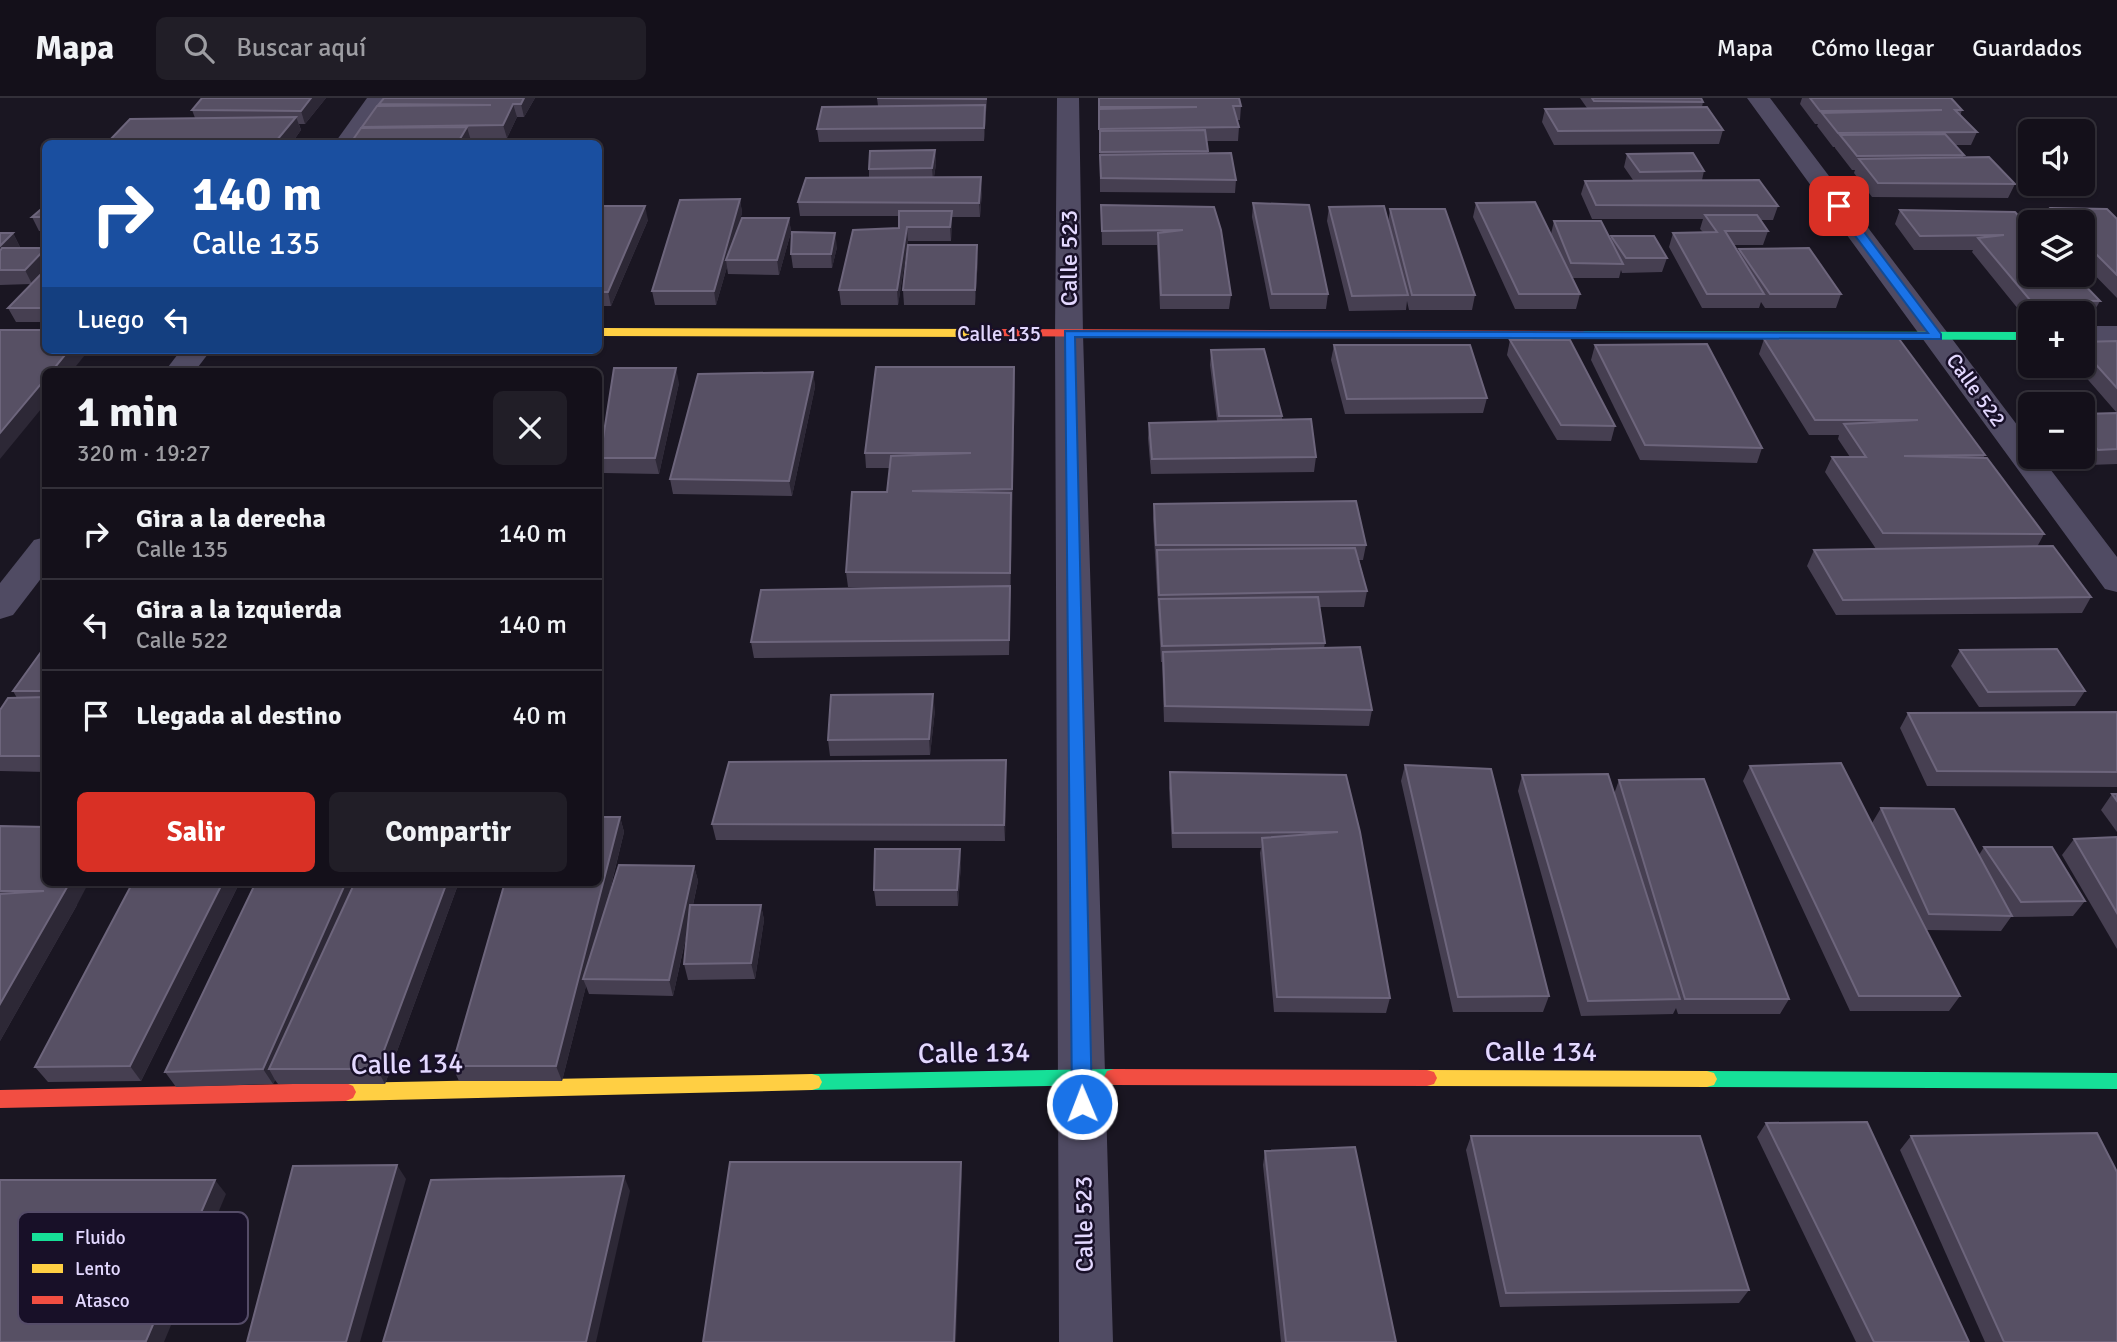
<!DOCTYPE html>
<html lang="es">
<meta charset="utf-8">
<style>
body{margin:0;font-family:Signika,sans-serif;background:#211e27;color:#f1f3f6;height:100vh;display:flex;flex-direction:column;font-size:26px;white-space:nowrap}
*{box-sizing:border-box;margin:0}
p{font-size:23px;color:#9d9da2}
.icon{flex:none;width:38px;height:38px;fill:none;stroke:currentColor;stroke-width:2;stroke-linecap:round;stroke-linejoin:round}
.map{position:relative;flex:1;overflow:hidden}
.sheet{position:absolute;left:42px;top:270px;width:560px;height:518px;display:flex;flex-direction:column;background:#14101a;border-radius:10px;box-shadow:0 2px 5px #0004,0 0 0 2px #333039}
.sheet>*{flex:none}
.guide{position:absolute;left:42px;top:42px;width:560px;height:214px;border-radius:10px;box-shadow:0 2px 5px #0004,0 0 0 2px #333039;background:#1a4fa0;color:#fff;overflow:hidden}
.fabs{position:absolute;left:2018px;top:21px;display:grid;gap:14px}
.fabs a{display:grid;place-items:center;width:77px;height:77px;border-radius:10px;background:#14101a;box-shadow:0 2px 5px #0004,0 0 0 2px #333039;font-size:35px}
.pin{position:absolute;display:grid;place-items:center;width:60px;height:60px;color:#fff;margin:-30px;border-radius:14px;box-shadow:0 4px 10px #0006}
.me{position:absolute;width:77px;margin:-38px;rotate:359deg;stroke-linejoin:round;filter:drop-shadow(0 0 5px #0008)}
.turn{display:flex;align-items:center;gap:24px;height:147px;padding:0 35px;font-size:32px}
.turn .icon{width:91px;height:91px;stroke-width:2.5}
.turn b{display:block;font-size:49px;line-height:60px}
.then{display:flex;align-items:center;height:66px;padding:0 35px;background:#0003;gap:14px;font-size:26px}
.round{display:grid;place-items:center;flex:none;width:74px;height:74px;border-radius:10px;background:#211e27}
.summary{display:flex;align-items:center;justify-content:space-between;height:119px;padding:0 35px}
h1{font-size:42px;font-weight:800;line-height:52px}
.action{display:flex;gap:14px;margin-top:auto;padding:14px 35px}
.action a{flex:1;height:80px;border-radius:10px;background:#d93025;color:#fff;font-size:28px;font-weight:800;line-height:80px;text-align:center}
.action a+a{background:#211e27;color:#f1f3f6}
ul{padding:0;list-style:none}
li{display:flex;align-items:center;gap:21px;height:91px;padding:0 35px;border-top:2px solid #333039}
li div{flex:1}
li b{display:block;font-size:26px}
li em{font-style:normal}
header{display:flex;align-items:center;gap:42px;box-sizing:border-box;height:98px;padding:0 35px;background:#14101a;border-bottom:2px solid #333039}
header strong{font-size:33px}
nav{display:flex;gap:38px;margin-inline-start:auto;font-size:24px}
.search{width:490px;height:63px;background:#211e27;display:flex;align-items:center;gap:18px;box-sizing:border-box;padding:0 24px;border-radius:10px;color:#9d9da2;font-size:26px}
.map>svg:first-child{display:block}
</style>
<header>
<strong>Mapa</strong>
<div class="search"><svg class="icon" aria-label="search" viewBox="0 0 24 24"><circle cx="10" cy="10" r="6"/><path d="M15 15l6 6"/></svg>Buscar aquí</div>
<nav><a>Mapa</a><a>Cómo llegar</a><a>Guardados</a></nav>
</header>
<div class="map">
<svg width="2117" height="1244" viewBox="0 0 2117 1244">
<rect width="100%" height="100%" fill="#1a1622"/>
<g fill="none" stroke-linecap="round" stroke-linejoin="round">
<g fill="#504b63" fill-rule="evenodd">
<polygon points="367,0 390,0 358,46 334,46"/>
<polygon points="1057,0 1079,0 1083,236 1113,1244 1059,1244 1055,236"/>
<polygon points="1747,0 1770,0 2030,344 2030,359 2041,359 2117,459 2117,494 2105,491"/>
<rect x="2082" y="228" width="35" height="18"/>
<polygon points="181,252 211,252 195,273 165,273"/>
<polygon points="46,439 46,474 13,517 0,521 0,485 34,442"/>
</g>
<g fill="#16e098" fill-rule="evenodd">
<polygon points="1583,233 2030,234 2030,242 1579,240 1577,237"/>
<polygon points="1114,971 1121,973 1124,979 1121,985 1114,987 812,992 805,990 802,984 805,978 812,976"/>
<polygon points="1707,973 2117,975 2117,991 1707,989 1700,987 1697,981 1700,975"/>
</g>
<g fill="#ffcf43" fill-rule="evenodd">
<polygon points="598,230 993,231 999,235 993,239 598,238"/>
<polygon points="1427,972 1707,973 1714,975 1717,981 1714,987 1707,989 1427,988 1420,986 1417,980 1420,974"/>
<polygon points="812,976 819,978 822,984 819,990 812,992 346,1003 339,1000 336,994 339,988 346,985"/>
</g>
<g fill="#f24e42" fill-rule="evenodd">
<polygon points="993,231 1583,233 1589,237 1583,241 989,238 989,232"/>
<polygon points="1114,971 1427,972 1434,974 1437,980 1434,986 1427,988 1114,987 1107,985 1104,979 1107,973"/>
<polygon points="346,985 353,988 356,994 353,1000 346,1003 0,1010 0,992"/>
</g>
</g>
<g fill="#463f51">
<polygon points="326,0 305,26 299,26 301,32 291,46 108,46 108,44 195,20 192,12"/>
<polygon points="384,0 535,0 524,19 517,19 507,40 470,41 471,43 363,30 362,29 380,8 379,6"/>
<polygon points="877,0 987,0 984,43 819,44 817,31 878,8"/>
<polygon points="1099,0 1241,8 1240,22 1237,22 1239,29 1238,43 1207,43 1208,55 1236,82 1235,95 1100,94"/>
<polygon points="1580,0 1701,0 1703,4 1702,9 1723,32 1719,46 1554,47 1542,24 1545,11 1587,10"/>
<polygon points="1802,0 1951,0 1962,12 1960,18 1977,34 1971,47 1955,47 1964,57 1963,59 2015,86 2008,100 1872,99 1854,75 1855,72 1852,72 1835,50 1835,49 1833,49 1817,28 1818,26 1815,26 1800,6"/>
<polygon points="935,52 936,66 934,79 982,93 980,119 952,119 951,143 908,143 898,207 841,207 839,192 899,130 899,118 800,118 798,104 869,80 869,71"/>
<polygon points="1627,56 1704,73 1702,82 1778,108 1773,122 1761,122 1768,133 1763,147 1734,147 1738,154 1739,151 1841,196 1836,210 1765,210 1761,204 1759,210 1702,210 1669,149 1673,135 1703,134 1700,131 1703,121 1592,121 1581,96 1585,83 1633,82 1624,69"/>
<polygon points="740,101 742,115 737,131 789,120 791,134 779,177 728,176 727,169 716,207 655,207 652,193"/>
<polygon points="1253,105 1328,196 1326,211 1270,211 1252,119"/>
<polygon points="1476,105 1551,136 1554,123 1610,142 1611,138 1667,160 1662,174 1622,175 1621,172 1619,180 1572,180 1580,196 1576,211 1515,211 1473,119"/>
<polygon points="46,107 46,133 39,133 32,119"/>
<polygon points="1101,107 1214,109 1231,197 1229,211 1160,211 1157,147 1102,147"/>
<polygon points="598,108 648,122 611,208 598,208"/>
<polygon points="1329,109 1388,125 1390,111 1475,197 1472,212 1409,212 1407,203 1406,212 1349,213 1327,123"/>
<polygon points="2051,110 2117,121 2117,200 2082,164 2082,124 2044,124"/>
<polygon points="1900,112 2015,114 2100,203 2092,217 2082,217 2082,215 2030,215 2030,217 2023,217 1972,154 1973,152 1914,152 1895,126"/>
<polygon points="0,135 13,135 20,149 20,150 46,150 46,224 16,224 8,210 31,186 0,187"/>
<polygon points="837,149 832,170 793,170 791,156"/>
<polygon points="978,161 975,207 904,207 903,192"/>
<polygon points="1764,241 1985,357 1983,360 2044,436 2037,449 2091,499 2082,515 1836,517 1807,468 1814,452 1903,451 1876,451 1825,374 1832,359 1850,359 1838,341 1839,337 1809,337 1759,256"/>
<polygon points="1510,242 1615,328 1611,343 1557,342 1507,257"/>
<polygon points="2117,243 2117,315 2076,268 2082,268 2082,244"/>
<polygon points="1334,247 1487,300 1483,315 1345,316 1331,262"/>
<polygon points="1595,247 1762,350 1757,365 1640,362 1591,262"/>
<polygon points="1211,252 1282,318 1282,321 1316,359 1314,374 1151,376 1148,340 1149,325 1217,323 1210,267"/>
<polygon points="813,274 815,289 792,398 673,396 670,381"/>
<polygon points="1015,284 1009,557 754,560 751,544 895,490 848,489 846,474 887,394 890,370 866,370 865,355"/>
<polygon points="679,285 659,376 604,375 600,360"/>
<polygon points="2117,315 2117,366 2089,367 2082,358 2082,316"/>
<polygon points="1154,406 1366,447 1363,462 1359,462 1367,493 1364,509 1319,509 1325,545 1324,550 1372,612 1369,628 1164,624 1162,564 1161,564 1153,421"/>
<polygon points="46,547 46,674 0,673 0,612 17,600 13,593"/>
<polygon points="1960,552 2085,593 2075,608 1979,609 1951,568"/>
<polygon points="935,612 930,657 830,658 828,642"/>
<polygon points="2117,614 2117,689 1927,688 1900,630 1908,615"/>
<polygon points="1006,662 1005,743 716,742 712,726"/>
<polygon points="1405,667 1549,898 1543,914 1453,914 1401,683"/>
<polygon points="1750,668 1872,725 1881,710 1979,757 1984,749 2085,803 2073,818 2011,819 2001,833 1926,832 1960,898 1949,913 1850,913 1743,683"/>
<polygon points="1170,674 1360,734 1390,900 1386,915 1274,914 1260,755 1261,750 1172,750 1169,690"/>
<polygon points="1522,677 1614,696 1619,682 1789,901 1780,916 1678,916 1676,910 1673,916 1581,918 1518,693"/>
<polygon points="2112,696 2117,696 2117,734 2101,712"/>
<polygon points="620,719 624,734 606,809 694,768 698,783 693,807 761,807 764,822 755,881 688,882 684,866 688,830 673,898 589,896 586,888 562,983 459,983 452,968"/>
<polygon points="0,728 77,807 0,943"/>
<polygon points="2117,739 2117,851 2062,757 2074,741"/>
<polygon points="960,751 961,766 958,808 876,808 874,792"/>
<polygon points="133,784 240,784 141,983 48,984 35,969"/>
<polygon points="256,784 459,784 385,986 278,986 275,982 273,986 176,989 165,974"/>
<polygon points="1766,1025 1969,1244 1856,1244 1757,1039"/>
<polygon points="1471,1038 1749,1192 1739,1205 1500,1209 1466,1052"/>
<polygon points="1911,1038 2117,1244 1985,1244 1900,1052"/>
<polygon points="1265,1053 1396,1244 1281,1244 1263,1067"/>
</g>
<g fill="#2d2836">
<polygon points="311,0 326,0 305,26 301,13"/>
<polygon points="524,0 535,0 524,19 521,6"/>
<polygon points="513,6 517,19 507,40 503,27"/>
<polygon points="985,7 986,20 984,43 984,30"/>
<polygon points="296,19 301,32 291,46 279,46 277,42"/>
<polygon points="467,29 471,43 469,46 457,46"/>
<polygon points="935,52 936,66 933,84 932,70"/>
<polygon points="981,79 982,93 980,119 979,105"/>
<polygon points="740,101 742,115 729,162 726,162 727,169 716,207 714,193"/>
<polygon points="645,108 648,122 611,208 608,194"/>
<polygon points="952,113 952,127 951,143 950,129"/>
<polygon points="789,120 791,134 779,177 777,162"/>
<polygon points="907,129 908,143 898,207 897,192"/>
<polygon points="13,135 20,149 0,170 0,148"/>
<polygon points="835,135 837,149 832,170 831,156"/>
<polygon points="977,147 978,161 975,207 975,192"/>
<polygon points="46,150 46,172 32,186 25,172"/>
<polygon points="69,252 89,252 72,273 52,273"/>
<polygon points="1014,269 1015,284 1012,406 1012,391"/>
<polygon points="676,270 679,285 659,376 655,360"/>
<polygon points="813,274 815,289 792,398 789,383"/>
<polygon points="46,280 46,305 0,361 0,335"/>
<polygon points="1011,395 1012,410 1010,491 1010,475"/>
<polygon points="933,596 935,612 930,657 929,641"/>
<polygon points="1006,662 1006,678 1005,743 1004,727"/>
<polygon points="620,719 624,734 588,881 583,881 586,888 562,983 556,968"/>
<polygon points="960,751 961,766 958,808 957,792"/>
<polygon points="694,768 698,783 673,898 669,882"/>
<polygon points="70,784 89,784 77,807 0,943 0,906"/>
<polygon points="223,784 240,784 141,983 130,968"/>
<polygon points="346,784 360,784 269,971 275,982 273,986 263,971"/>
<polygon points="447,784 459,784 385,986 377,971"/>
<polygon points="761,807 764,822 755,881 751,865"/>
<polygon points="961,1064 962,1078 956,1244 954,1244"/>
<polygon points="397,1067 406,1081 360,1244 346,1244"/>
<polygon points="624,1078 630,1093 596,1244 586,1244"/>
<polygon points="215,1082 226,1096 164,1244 147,1244 146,1243"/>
</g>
<g fill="#575064" stroke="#6d657c" stroke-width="2">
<polygon points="202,0 311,0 301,13 192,12"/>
<polygon points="384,0 524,0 521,6 513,6 503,27 362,29 377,8 491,7 379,6"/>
<polygon points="877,0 986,0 986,1"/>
<polygon points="1099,0 1239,0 1241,8 1233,8 1239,29 1099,31 1099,11 1197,9 1099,9"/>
<polygon points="1592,0 1701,0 1703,4 1594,3"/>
<polygon points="1810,0 1951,0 1962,12 1955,12 1977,34 1838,35 1822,15 1942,12 1820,13"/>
<polygon points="985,7 984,30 817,31 822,9"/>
<polygon points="1707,9 1723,32 1558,33 1545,11"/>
<polygon points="296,19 277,42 108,44 130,21"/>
<polygon points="467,29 457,46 350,46 361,30"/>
<polygon points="1205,32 1208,53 1100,54 1100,33"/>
<polygon points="1945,36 1964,57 1857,58 1840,37"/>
<polygon points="935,52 932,70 869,71 870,53"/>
<polygon points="1231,55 1236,82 1101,80 1100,57"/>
<polygon points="1693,55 1704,73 1640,74 1627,56"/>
<polygon points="1989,59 2015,86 1878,85 1859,61"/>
<polygon points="981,79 979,105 798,104 806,80"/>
<polygon points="1759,82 1778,108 1596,107 1585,83"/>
<polygon points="740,101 714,193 652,193 680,102"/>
<polygon points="1535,104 1580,196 1519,196 1476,105"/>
<polygon points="1253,105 1309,107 1328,196 1272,196"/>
<polygon points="46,107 46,119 32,119"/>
<polygon points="1101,107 1214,109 1221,132 1231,197 1161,197 1158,135 1183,132 1102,133"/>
<polygon points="598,108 645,108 608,194 598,194"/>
<polygon points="1384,108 1408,197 1352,198 1329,109"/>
<polygon points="2051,110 2107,111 2117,121 2117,177 2082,142 2082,124 2065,124"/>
<polygon points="1390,111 1445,111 1475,197 1412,197"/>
<polygon points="1900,112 2015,114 2030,130 2030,177 2075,177 2100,203 2030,202 1978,140 2004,137 1920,138"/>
<polygon points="899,113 952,113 950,129 907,129 897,192 839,192 853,132 899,130"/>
<polygon points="1705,117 1757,117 1768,133 1725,133 1764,196 1707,196 1673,135 1717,134"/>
<polygon points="742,120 789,120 777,162 726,162"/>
<polygon points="1554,123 1601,123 1623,166 1571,165"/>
<polygon points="792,134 835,135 831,156 791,156"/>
<polygon points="0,135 13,135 0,148"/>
<polygon points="1611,138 1654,138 1667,160 1626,160"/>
<polygon points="908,147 977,147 975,192 903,192"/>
<polygon points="2,150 46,150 25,172 0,172 0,153"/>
<polygon points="1809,150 1841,196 1770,196 1739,151"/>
<polygon points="46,171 46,210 8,210"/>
<polygon points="0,232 46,232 46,252 69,252 52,273 46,273 46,280 0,335"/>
<polygon points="1764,241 1899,241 1985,357 1904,358 1987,360 2044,436 1883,435 1832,359 1866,359 1844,326 1918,322 1815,322"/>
<polygon points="1510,242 1570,242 1615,328 1561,327"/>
<polygon points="2117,243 2117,290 2082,251 2082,244"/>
<polygon points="1707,246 1762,350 1645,347 1595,247"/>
<polygon points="1334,247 1470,247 1487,300 1347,301"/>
<polygon points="1264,251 1282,318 1219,318 1211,252"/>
<polygon points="876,269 1014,269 1012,391 912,393 1011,395 1010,475 846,474 852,394 887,394 891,358 971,355 865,355"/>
<polygon points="614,270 676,270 655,360 600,360"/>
<polygon points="813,274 789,383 670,381 698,276"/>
<polygon points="2117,315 2117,351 2098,352 2082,332 2082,316"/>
<polygon points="1311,321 1316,359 1152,361 1149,325"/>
<polygon points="1356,403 1366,447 1156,447 1154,406"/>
<polygon points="2053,448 2091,499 1843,502 1814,452"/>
<polygon points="1355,450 1367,493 1159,497 1157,452"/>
<polygon points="1010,488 1009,542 751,544 761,492"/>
<polygon points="1318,499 1325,545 1162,548 1159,501"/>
<polygon points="46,547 46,593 13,593"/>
<polygon points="1360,549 1372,612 1165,608 1163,554"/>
<polygon points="2057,551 2085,593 1988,594 1960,552"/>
<polygon points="933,596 929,641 828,642 831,597"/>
<polygon points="46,599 46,658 0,658 0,612 8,600"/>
<polygon points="2117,614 2117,674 1937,673 1908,615"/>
<polygon points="1006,662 1004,727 712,726 729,664"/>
<polygon points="1841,665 1960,898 1859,898 1750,668"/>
<polygon points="1405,667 1491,671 1549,898 1458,899"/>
<polygon points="1170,674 1346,677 1360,734 1390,900 1277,899 1262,740 1338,734 1173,735"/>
<polygon points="1608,676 1680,901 1588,903 1522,677"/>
<polygon points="1704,681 1789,901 1685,901 1619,682"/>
<polygon points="2112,696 2117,696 2117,703"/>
<polygon points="1881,710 1954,711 2012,818 1929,816"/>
<polygon points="598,719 620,719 556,968 452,968 505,784 598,784"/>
<polygon points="0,728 46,729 46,784 70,784 0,906 0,796 44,793 0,793"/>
<polygon points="2117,739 2117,815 2074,741"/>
<polygon points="1984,749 2052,749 2085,803 2021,804"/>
<polygon points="875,751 960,751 957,792 874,792"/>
<polygon points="619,767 694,768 669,882 583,881"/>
<polygon points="133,784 223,784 130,968 35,969"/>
<polygon points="256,784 346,784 263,971 165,974"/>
<polygon points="355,784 447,784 377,971 269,971"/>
<polygon points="690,807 761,807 751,865 684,866"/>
<polygon points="1867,1024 1969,1244 1874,1244 1766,1025"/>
<polygon points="2097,1035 2117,1074 2117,1244 2004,1244 1911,1038"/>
<polygon points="1471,1038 1700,1038 1749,1192 1506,1195"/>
<polygon points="1355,1049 1396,1244 1286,1244 1265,1053"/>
<polygon points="730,1064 961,1064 954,1244 703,1244"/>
<polygon points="397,1067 346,1244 247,1244 293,1068"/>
<polygon points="624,1078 586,1244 383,1244 431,1082"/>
<polygon points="0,1082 215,1082 146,1243 0,1244"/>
</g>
<polygon fill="#1a73e8" stroke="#114b97" stroke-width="2" points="1835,106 1843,106 1941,236 1941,241 1075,239 1092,1006 1089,1012 1082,1014 1075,1012 1072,1006 1065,233 1928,235 1835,111"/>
<g text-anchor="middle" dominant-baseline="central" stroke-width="5" stroke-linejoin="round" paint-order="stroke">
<g font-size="21" fill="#e3d8ff" stroke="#181028">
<text x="999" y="236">Calle 135</text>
<text transform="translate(1976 292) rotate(54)">Calle 522</text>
</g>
<g font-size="24" fill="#e3d8ff" stroke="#181028">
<text transform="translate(1069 160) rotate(-90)">Calle 523</text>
<text transform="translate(1084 1126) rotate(-91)">Calle 523</text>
</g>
<g font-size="28" fill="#e3d8ff" stroke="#181028">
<text x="1541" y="954">Calle 134</text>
<text transform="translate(974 955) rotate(-1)">Calle 134</text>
<text transform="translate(407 966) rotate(-1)">Calle 134</text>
</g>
</g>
<rect x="18" y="1114" width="230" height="112" rx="10" fill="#181028" stroke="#554c68" stroke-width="2"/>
<rect x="32" y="1135" width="31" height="8" fill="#16e098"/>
<rect x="32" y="1166" width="31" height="9" fill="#ffcf43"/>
<rect x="32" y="1198" width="31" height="8" fill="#f24e42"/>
<g font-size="19" fill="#e3d8ff">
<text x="75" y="1146">Fluido</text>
<text x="75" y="1177">Lento</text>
<text x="75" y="1209">Atasco</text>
</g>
</svg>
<div class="fabs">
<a><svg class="icon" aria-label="sound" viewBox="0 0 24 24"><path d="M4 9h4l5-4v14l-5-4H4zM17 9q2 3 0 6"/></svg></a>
<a><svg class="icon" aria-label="layers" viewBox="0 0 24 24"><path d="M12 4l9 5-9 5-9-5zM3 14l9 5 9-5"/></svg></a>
<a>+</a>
<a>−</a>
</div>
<div class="pin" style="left:1839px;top:108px;background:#d93025"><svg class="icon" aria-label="arrive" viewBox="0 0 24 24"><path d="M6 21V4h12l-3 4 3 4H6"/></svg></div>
<svg class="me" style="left:1082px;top:1006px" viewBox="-20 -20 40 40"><circle r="17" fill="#1a73e8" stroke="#fff" stroke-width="3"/><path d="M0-11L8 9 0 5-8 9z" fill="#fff"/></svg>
<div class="guide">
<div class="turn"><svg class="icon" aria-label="right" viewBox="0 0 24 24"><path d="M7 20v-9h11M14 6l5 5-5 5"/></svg><div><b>140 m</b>Calle 135</div></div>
<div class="then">Luego<svg class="icon" aria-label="left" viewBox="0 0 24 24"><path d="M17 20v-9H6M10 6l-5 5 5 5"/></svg></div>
</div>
<section class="sheet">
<div class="summary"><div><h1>1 min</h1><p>320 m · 19:27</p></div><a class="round"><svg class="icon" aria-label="close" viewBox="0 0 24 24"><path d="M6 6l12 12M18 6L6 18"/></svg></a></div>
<ul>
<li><svg class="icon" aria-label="right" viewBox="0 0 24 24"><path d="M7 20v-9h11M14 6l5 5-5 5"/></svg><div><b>Gira a la derecha</b><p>Calle 135</p></div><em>140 m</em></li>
<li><svg class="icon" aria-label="left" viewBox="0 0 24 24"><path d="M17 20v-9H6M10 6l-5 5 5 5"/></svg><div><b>Gira a la izquierda</b><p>Calle 522</p></div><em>140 m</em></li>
<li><svg class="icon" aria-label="arrive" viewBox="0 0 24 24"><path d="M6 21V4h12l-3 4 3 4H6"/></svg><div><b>Llegada al destino</b></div><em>40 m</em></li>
</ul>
<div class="action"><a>Salir</a><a>Compartir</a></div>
</section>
</div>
